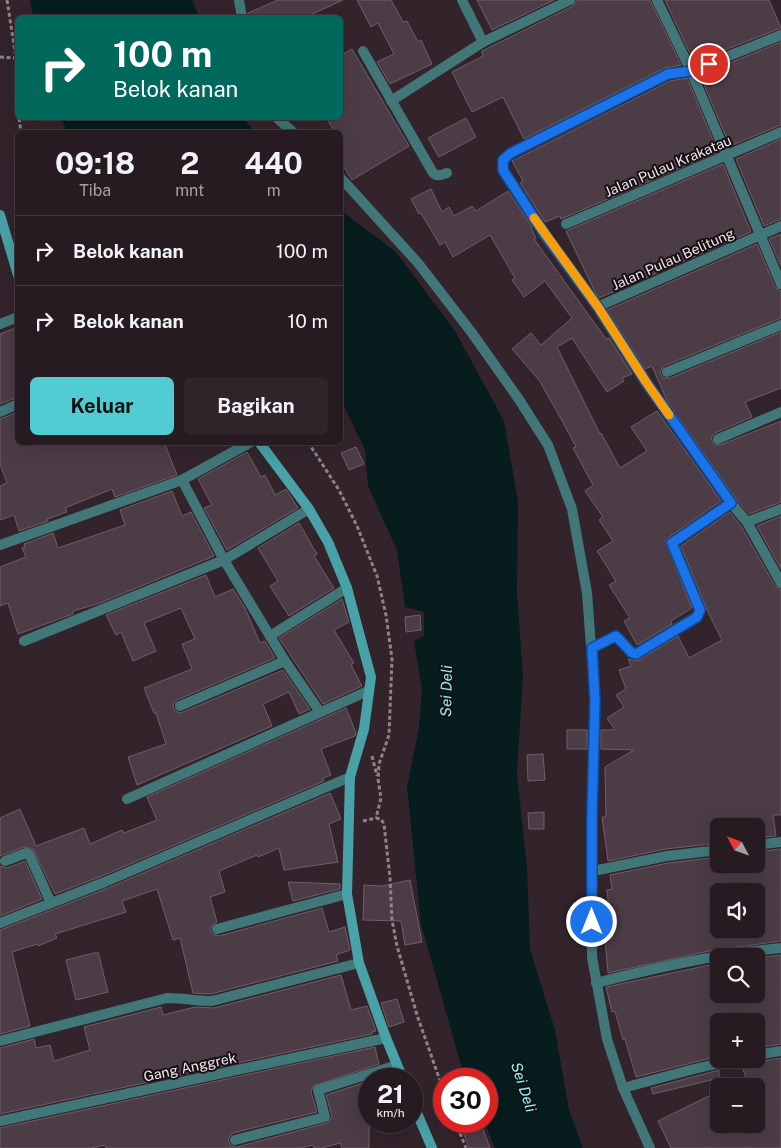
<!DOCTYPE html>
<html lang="id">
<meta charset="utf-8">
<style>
body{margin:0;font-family:"Public Sans",sans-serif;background:#2e242a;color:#f1f3f6;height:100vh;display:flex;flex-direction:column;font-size:19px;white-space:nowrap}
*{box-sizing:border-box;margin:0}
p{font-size:16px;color:#a4a1a5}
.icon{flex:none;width:28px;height:28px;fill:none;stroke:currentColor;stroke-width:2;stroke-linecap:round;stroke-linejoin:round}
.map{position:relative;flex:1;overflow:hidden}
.sheet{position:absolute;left:15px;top:130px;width:328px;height:315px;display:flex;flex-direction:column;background:#261b21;border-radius:8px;box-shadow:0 5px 20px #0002,0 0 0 1px #42393f}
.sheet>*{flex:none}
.banner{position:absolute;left:15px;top:15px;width:328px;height:105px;border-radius:8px;box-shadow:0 5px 20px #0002,0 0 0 1px #42393f;background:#00695c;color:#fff;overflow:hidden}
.needle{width:32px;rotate:311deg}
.controls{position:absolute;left:710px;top:818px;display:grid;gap:10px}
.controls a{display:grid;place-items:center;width:55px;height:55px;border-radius:8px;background:#261b21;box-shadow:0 5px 20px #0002,0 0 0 1px #42393f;font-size:25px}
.speed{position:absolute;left:358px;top:1068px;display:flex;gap:10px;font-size:25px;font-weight:700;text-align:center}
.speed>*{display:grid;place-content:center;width:65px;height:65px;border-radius:50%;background:#261b21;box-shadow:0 5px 20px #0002,0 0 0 1px #42393f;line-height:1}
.speed small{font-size:12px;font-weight:400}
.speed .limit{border:8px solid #d22;background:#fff;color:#111}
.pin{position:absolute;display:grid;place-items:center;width:42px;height:42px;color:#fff;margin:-21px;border:2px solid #fff;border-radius:50%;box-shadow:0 1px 5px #0007}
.me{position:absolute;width:55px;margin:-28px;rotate:0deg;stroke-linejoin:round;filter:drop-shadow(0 0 4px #0008)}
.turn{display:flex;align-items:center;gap:18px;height:105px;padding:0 15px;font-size:22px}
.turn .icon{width:65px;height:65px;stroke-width:2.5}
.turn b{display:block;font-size:35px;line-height:42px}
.eta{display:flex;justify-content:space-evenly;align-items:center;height:85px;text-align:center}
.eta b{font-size:30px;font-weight:700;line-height:35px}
.primary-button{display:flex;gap:10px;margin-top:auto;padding:10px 15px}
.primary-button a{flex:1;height:58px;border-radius:8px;background:#51ccd3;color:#111;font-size:20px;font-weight:700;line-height:58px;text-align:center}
.primary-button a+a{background:#2e242a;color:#f1f3f6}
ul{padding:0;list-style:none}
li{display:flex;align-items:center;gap:15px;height:70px;padding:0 15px;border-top:1px solid #42393f}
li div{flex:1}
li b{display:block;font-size:19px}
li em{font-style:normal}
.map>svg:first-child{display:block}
</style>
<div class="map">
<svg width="781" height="1148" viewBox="0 0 781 1148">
<rect width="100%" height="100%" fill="#33242c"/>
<g fill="#071c1d">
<polygon points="30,0 192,0 199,17 33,17"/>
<polygon points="61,118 244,118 254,132 67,132"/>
<polygon points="340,210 395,251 455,331 504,421 518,501 517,592 523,676 517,774 527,867 530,949 555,1030 569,1110 583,1148 495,1148 484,1121 486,1121 486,1079 465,1079 421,924 407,787 419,727 422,690 414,641 424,636 424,612 405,607 397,550 368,486 365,450 340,398"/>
</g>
<g fill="#4c3c45" stroke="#705e67" fill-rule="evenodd">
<polygon points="278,0 343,0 304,18 249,18 248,13"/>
<polygon points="357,0 391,0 403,22 407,21 418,42 421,40 432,64 390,84 377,62 394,54 378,23 371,27"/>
<polygon points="477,0 554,0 492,30"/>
<polygon points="577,0 650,0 681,65 665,68 524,139 503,97 472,112 452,72 483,56 482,51 573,6"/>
<polygon points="665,0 769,0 781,28 694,62"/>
<polygon points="781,42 781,125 730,146 700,75"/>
<polygon points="352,49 409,146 352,180 340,161 340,132 335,132 327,119 340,118 340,56"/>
<polygon points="687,78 718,152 561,219 560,216 545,222 520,183 523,181 512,161 670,81"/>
<polygon points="466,118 476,137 439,157 428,138"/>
<polygon points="781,139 781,219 764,226 736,159"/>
<polygon points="723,164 751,232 599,298 595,292 566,231"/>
<polygon points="431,189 442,212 449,207 454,216 472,206 476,211 508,191 532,227 531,228 536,238 534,239 606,339 609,338 632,374 622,378 624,381 607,392 572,338 557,347 600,434 601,433 620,468 647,451 631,427 657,411 721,501 669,537 666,542 692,608 671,621 672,624 637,645 624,621 630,618 609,585 616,581 597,551 613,541 599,520 603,517 585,491 593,485 573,448 576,447 560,417 539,380 512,349 531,333 541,345 572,318 545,281 524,297 512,280 515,278 490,235 453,257 445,242 440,245 421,213 419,214 411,199"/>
<polygon points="781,234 781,266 769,239"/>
<polygon points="757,244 775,287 781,291 781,318 664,366 660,372 663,378 670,378 781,332 781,388 745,402 752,417 715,433 711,438 714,444 720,445 781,421 781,502 749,514 736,499 668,403 652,366 645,369 607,310"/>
<polygon points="18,327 18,397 0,404 0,334"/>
<polygon points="18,412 18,442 164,442 177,475 115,497 112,489 65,508 67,512 47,519 48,521 19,531 14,515 0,520 0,486 7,483 0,464 0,419"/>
<polygon points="356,447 364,464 349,470 341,453"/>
<polygon points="247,452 261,477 265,475 275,495 286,489 298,508 227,550 204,508 212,505 198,479"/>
<polygon points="172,491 182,516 191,512 214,556 100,603 73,611 73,614 18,634 8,603 0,606 0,567 26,557 22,548 25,547 24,544 53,533 58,548 125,525 120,510"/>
<polygon points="730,512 741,526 775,586 781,590 781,815 773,815 776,836 756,838 756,826 719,826 719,843 666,849 608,861 602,817 606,817 605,767 634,750 601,749 601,730 615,730 607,718 624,707 616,695 626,689 619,670 631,666 628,659 635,661 639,660 678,636 689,658 722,640 707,610 681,546"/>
<polygon points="781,516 781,569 757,526"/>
<polygon points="299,523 317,554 314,556 334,588 289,616 270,586 278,581 258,548"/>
<polygon points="206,575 215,597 233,589 245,608 260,643 265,641 275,658 177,700 173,705 174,709 179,713 183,712 283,670 310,709 299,714 289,692 263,704 272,726 137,785 128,757 166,744 156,713 154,713 144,688 192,669 182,644 195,639 181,608 144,623 156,651 133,661 121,632 116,635 106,615"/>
<polygon points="342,599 349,622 334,630 354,663 351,665 362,686 323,704 279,638"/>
<polygon points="420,615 421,630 406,632 405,617"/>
<polygon points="346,708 356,733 355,736 321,749 331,775 323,778 324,781 102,876 55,894 33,849 24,847 0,856 0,818 20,809 36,846 84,828 90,844 122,830 124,833 157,820 147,797"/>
<rect x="567" y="730" width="20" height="19"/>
<polygon points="543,754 545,780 528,781 527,755"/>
<polygon points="330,793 341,819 329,824 338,862 284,870 279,848 258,857 257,855 219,871 225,892 210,897 217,922 212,925 210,930 213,934 219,936 322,908 329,932 345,927 350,950 336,955 338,961 211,994 193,993 180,938 173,940 157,889 122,901 126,912 55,934 57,938 38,946 37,944 12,952 30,1026 0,1034 0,930 108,888"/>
<polygon points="544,812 544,829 529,829 528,813"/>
<path d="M781,849V941L709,951L608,973L605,939L612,938L607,890L612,889L610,875L668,863L719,857V864H756V852ZM719,891H756V929H719Z"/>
<polygon points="25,861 42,899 0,916 0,866 7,868"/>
<polygon points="410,880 422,942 405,945 401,921 363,920 364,885 382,886"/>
<polygon points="288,882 340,884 340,889 293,901"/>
<polygon points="98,952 108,992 76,1000 66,960"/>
<polygon points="781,955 781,1044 756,1048 756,1021 719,1021 719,1056 636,1077 625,1039 623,1040 615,1011 612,1012 606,987 719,963 719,994 756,994 756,958"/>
<polygon points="341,975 351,1010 367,1006 376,1031 372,1032 372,1034 0,1114 0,1048 34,1039 36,1048 50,1045 54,1061 90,1050 84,1027 161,1007 163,1015 195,1007 214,1008"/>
<polygon points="397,999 404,1022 389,1027 381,1003"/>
<polygon points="375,1047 379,1064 313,1086 311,1092 317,1112 233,1133 228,1139 230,1145 237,1147 327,1123 331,1119 332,1116 326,1095 369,1081 369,1148 342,1148 340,1143 322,1148 314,1148 313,1145 300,1148 106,1148 105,1145 91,1148 0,1148 0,1128"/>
<polygon points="781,1058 781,1148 671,1148 658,1121 719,1091 719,1124 756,1124 756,1086 749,1086 741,1064 744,1060 750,1059 757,1062"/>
<polygon points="719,1070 719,1078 653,1094 651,1088"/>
<polygon points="459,1121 480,1121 490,1148 469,1148"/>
</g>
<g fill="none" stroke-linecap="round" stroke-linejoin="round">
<g stroke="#8f8289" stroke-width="3" stroke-dasharray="4 2.5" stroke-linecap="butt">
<polyline points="7,0 16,58 18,88"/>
<polyline points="0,57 16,58"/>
<polyline points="19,118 21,132"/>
<polyline points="308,442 339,490 357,526 377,576 386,615 392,659 389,735 379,764 378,779 381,798 376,818"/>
<polyline points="372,756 377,776"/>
<polyline points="363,821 376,818 381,819 384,824 390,878 392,920 397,946 417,1015 444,1092"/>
<polyline points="455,1121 466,1148"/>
</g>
<g stroke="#42777a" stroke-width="10">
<polyline points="239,0 242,18"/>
<polyline points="462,0 483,42"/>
<polyline points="657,0 691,71 781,284"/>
<polyline points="781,35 691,71 668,74 511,153 503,160 503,170 545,235 597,307 645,382 731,503 747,522 781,583"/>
<path d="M363,51L433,173C438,177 441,175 447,173"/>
<polyline points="391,101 483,42 570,0"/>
<polyline points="277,118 293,132"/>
<polyline points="340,177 418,263 472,333 518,398 548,445 572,509 587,593 595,700 592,817 592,957 607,1039 623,1088 650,1148"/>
<polyline points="566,224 781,132"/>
<polyline points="597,307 781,226"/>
<polyline points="0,324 18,317"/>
<polyline points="667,372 781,325"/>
<polyline points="0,412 18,404"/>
<polyline points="718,439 781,412"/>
<polyline points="182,480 224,560 285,661 320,712"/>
<polyline points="747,522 781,509"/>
<polyline points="0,545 182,480 251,442"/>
<polyline points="270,636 347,588"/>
<polyline points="24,641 224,560 309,509"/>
<polyline points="592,648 616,636 632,653 636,654 697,617 700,610 673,543 731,503"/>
<polyline points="180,706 285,661"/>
<polyline points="127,799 368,691"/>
<polyline points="756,845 781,842"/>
<polyline points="5,861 26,853 29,854 51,903"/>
<polyline points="593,871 667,856 719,850"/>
<polyline points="0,923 105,882 350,777"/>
<polyline points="217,929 347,894"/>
<path d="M596,983C659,967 716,954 781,948"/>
<path d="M0,1041L167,998C182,998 197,1001 212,1001L359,963"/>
<polyline points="756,1055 781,1051"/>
<polyline points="623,1088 690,1070 737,1059"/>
<polyline points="0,1121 386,1038"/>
<polyline points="235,1140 325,1117 318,1090 397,1065"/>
</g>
<g stroke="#48a2a7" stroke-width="10">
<polyline points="0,215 18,275"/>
<polyline points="259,442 309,509 328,542 347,588 371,677 364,729 350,777 347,894 359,963 386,1038 403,1079"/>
<polyline points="411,1099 432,1148"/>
</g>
</g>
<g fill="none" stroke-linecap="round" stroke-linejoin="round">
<g stroke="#114b97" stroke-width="12">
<polyline id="route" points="592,922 592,816 595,700 592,648 616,636 632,653 636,654 697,617 700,610 672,543 731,503 646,382 598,307 545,235 503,170 503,160 511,153 668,74 691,71 709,64"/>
</g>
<use href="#route" stroke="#1a73e8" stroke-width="9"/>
<polyline stroke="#f59e0b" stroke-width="9" points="534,218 598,307 646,382 669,415"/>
</g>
<g text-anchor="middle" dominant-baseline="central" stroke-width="4" stroke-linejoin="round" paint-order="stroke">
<g font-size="14" fill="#f0e5ea" stroke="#171013">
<text transform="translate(668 166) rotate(-23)">Jalan Pulau Krakatau</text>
<text transform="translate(673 259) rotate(-24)">Jalan Pulau Belitung</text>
<text transform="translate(190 1067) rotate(-12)">Gang Anggrek</text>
</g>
<g font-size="15" font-style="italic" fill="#8bf2f7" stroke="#171013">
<text transform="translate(446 691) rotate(-89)">Sei Deli</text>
<text transform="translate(524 1087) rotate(72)">Sei Deli</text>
</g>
</g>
</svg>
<div class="controls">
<a><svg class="needle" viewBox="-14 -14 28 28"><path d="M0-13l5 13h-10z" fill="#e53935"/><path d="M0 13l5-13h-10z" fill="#a4a1a5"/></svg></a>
<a><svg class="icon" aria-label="sound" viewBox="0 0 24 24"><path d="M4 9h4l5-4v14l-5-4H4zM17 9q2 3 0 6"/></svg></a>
<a><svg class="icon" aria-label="search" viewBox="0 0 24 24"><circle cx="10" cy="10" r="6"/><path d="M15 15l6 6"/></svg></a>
<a>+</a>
<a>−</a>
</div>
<div class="speed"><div>21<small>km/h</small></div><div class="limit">30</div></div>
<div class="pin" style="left:709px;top:64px;background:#d93025"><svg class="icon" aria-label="arrive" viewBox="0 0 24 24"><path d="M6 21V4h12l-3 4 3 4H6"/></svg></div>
<svg class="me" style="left:592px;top:922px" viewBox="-20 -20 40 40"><circle r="17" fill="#1a73e8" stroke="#fff" stroke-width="3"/><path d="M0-11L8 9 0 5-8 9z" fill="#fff"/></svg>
<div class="banner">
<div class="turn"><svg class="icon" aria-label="right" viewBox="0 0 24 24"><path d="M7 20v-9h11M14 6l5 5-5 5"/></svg><div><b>100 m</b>Belok kanan</div></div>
</div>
<section class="sheet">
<div class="eta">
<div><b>09:18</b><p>Tiba</p></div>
<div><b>2</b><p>mnt</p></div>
<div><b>440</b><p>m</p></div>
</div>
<ul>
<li><svg class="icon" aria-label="right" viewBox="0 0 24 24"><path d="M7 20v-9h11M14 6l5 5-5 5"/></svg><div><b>Belok kanan</b></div><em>100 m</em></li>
<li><svg class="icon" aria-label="right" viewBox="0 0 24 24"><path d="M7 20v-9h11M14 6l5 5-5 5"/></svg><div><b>Belok kanan</b></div><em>10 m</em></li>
</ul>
<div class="primary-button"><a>Keluar</a><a>Bagikan</a></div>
</section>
</div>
